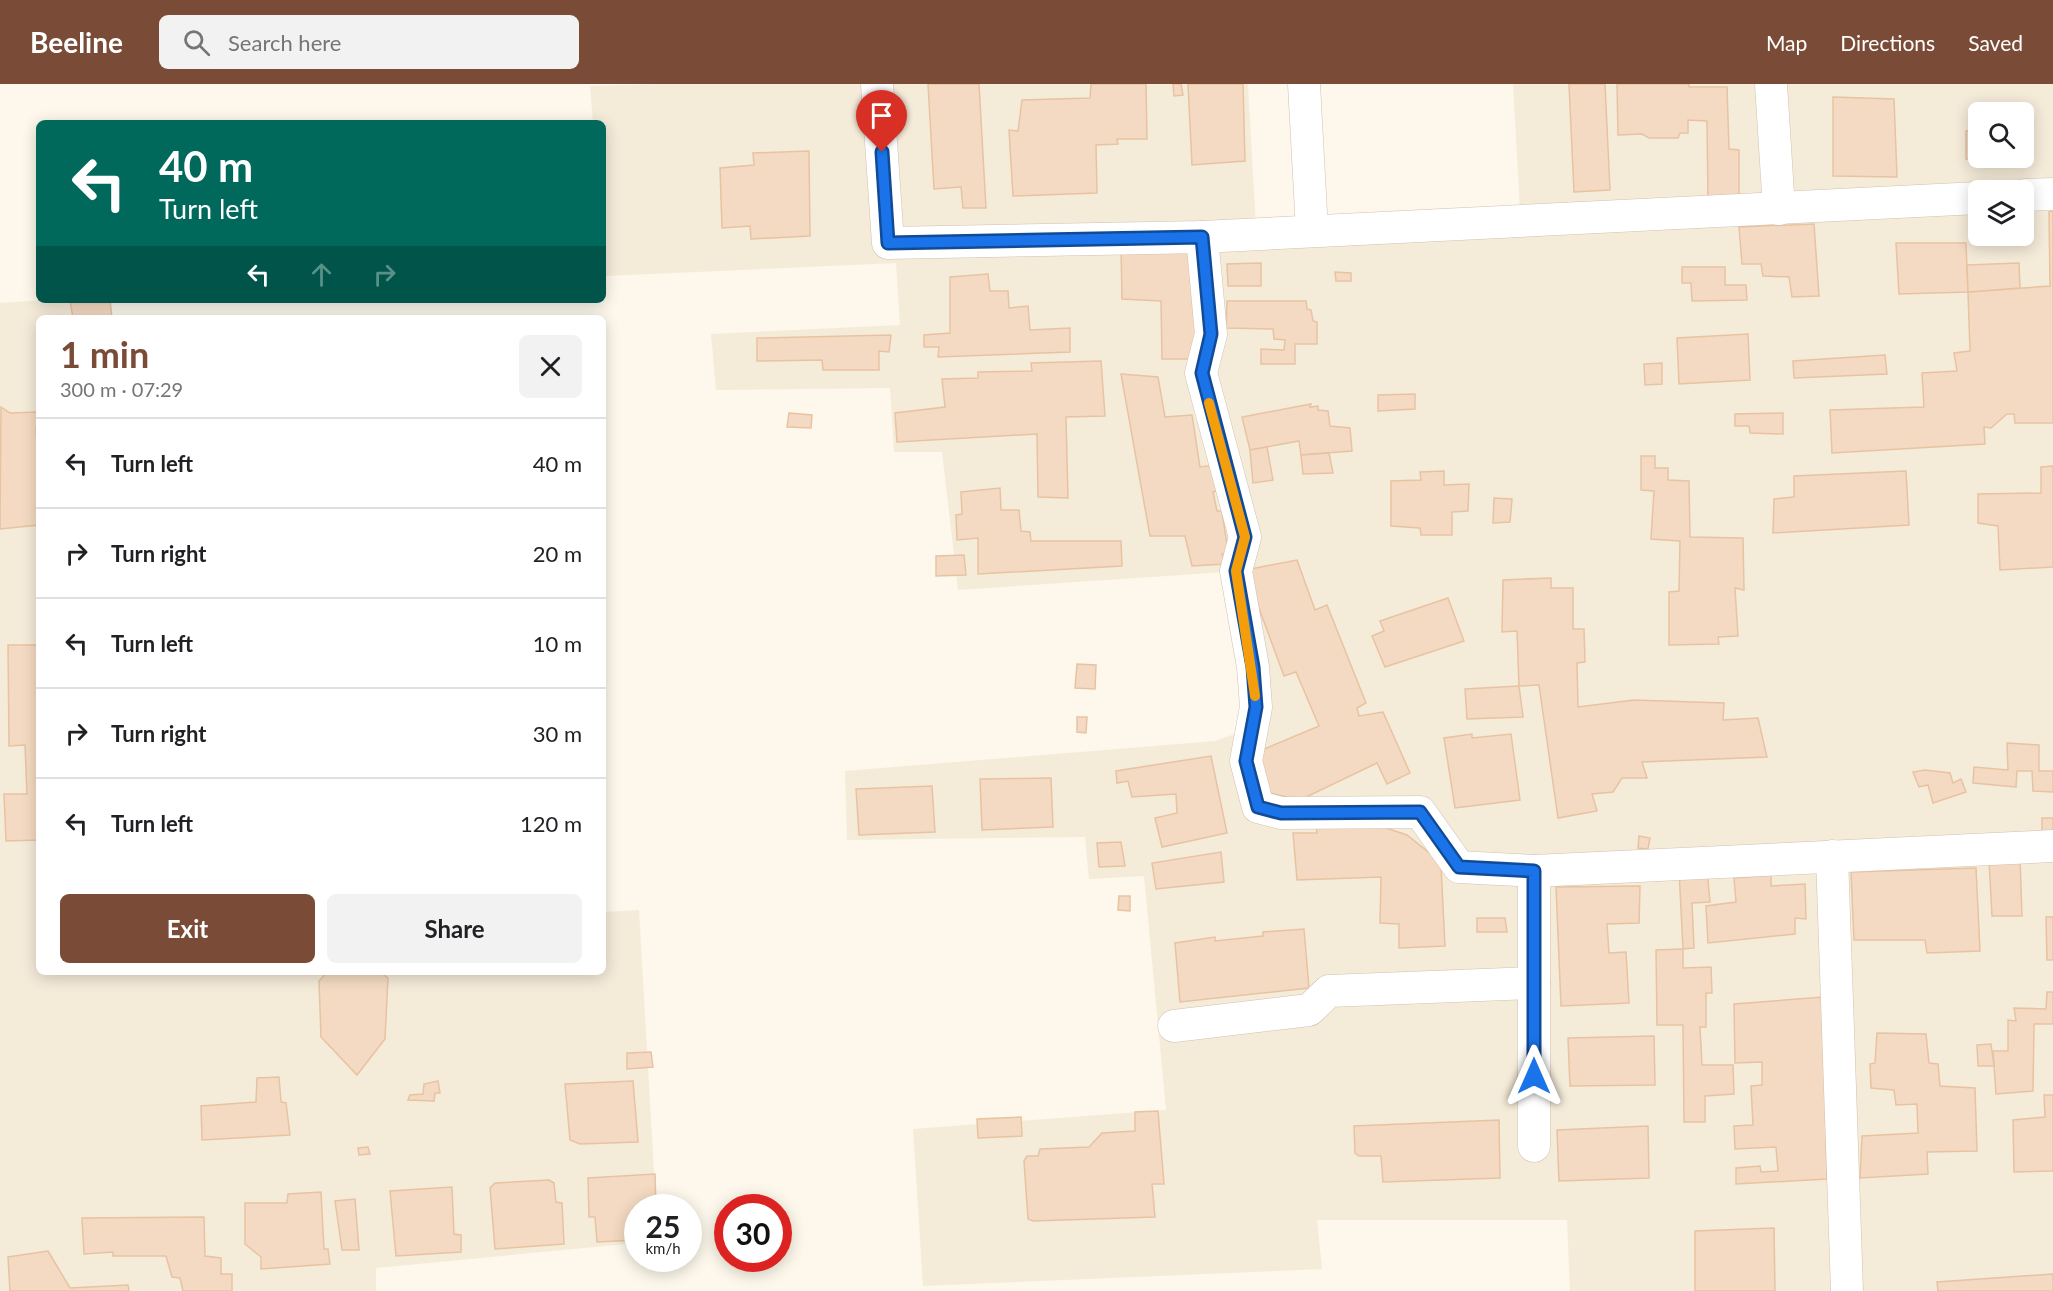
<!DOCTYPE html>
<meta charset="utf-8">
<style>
body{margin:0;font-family:Lato,sans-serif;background:#f2f2f2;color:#202124;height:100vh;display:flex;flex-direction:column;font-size:22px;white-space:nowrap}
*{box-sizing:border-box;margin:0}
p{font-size:20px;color:#757577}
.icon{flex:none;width:33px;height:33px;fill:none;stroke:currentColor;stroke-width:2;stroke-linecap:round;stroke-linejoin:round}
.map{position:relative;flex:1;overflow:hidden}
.drawer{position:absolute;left:36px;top:231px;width:570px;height:660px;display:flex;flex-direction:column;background:#fff;border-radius:9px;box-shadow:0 3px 15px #0003}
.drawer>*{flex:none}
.top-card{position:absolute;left:36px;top:36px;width:570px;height:183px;border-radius:9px;box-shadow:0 3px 15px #0003;background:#00695c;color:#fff;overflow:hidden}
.fabs{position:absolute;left:1968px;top:18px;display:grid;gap:12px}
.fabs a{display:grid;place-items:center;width:66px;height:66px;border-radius:9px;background:#fff;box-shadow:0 3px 15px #0003;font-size:30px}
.speed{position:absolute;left:624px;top:1110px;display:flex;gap:12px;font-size:30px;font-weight:700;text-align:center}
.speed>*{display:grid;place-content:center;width:78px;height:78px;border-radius:50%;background:#fff;box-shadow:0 3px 15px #0003;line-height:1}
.speed small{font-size:15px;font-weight:400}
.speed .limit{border:9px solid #d22;background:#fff;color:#111}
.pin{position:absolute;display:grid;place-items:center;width:51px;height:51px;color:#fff;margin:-62px -26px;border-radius:50% 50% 50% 0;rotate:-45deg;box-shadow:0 0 6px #0007}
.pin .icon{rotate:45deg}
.me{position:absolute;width:66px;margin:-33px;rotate:0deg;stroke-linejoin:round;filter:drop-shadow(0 0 4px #0008)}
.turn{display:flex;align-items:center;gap:21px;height:126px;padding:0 24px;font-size:27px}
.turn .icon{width:78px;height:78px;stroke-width:2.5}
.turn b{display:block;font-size:42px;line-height:51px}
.lanes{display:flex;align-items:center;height:57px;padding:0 24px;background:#0003;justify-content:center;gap:30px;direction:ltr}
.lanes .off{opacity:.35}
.round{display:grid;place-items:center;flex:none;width:63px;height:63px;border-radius:9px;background:#f2f2f2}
.headline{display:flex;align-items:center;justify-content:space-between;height:102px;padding:0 24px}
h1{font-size:36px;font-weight:700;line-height:45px;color:#7a4c37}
.button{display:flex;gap:12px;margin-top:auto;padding:12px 24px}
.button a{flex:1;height:69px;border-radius:9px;background:#7a4c37;color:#fff;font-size:24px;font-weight:700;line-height:69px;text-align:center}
.button a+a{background:#f2f2f2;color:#202124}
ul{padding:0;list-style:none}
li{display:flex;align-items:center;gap:18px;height:90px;padding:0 24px;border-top:2px solid #e0e0e0}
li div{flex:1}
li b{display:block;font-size:22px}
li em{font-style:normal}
header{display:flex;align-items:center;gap:36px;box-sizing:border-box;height:84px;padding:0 30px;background:#7a4c37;color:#fff}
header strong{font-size:28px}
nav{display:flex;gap:33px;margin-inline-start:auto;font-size:21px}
.search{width:420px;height:54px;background:#f2f2f2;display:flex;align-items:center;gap:15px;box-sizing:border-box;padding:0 21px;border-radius:9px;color:#757577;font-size:22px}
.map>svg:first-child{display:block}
</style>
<header>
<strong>Beeline</strong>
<div class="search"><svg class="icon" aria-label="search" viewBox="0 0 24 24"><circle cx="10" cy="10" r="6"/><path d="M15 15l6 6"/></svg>Search here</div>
<nav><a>Map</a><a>Directions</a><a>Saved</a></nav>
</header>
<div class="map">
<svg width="2053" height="1207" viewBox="0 0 2053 1207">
<rect width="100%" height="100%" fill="#fdf8eb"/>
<g fill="#f5ebd9" fill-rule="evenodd">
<path d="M658,0H1248L1256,144L1520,127L1513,0H2053V1207H1570L1567,1136H1317L1322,1185L923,1202L913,1045L1166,1026L1144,792L1089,795L1085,753L847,756L845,687L1215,657L1246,646L1226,488L958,506L942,368H894L890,304L716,306L711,250L900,241L896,179L605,192L603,39H593L590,2ZM1978,28H2024V74H1978ZM1978,106H2024V152H1978Z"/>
<polygon points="44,216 106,216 109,234 39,234 39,888 603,888 603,828 639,826 656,1123 638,1124 637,1159 376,1184 376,1207 0,1207 0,219"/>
</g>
<g fill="#f4dac2" stroke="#e7c3a2" stroke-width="1.5">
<polygon points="928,0 979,0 986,124 963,124 961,103 934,105"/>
<polygon points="1091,0 1146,0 1147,55 1117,55 1118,60 1096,61 1097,109 1013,112 1009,46 1018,47 1022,16 1090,14"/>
<polygon points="1173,0 1181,0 1183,11 1174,12"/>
<polygon points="1188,0 1243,0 1245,77 1192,81"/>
<polygon points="1569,0 1605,0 1610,106 1574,108"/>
<polygon points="1617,0 1689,0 1689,3 1727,3 1729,65 1739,66 1739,116 1708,117 1707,37 1688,36 1688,49 1680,49 1678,54 1649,54 1642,50 1618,51"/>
<polygon points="1833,13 1894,15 1897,93 1833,92"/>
<polygon points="1978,46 1978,74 1993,74 1993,76 1966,75 1966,47"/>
<polygon points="809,67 810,152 751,155 750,142 722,144 720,84 754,81 753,69"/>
<polygon points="2053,127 2053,339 2015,339 2014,330 2007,330 1991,344 1984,343 1985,360 1832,369 1830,326 1924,323 1922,289 1957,287 1954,269 1970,267 1968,208 2050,202 2049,128"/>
<polygon points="1814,140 1819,212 1792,213 1789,193 1763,192 1761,180 1742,180 1739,143"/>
<polygon points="1896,159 1966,159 1968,208 1899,210"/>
<polygon points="1198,162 1199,275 1162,275 1161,217 1122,215 1121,164"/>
<polygon points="1261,179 1261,202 1228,202 1227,180"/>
<polygon points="2019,179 2020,204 1968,208 1967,181"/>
<polygon points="1682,183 1725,183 1725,201 1746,201 1747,216 1692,217 1691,199 1682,199"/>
<polygon points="1335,188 1351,189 1351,197 1336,197"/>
<polygon points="988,190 990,207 1008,207 1009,224 1028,222 1030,246 1070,244 1070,268 938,273 939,263 924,263 924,251 950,249 950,193"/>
<polygon points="70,216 110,216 112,234 73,234"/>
<polygon points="1227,217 1306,217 1307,225 1311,226 1313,237 1317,238 1317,260 1295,260 1295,280 1261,280 1261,265 1284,266 1285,256 1274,255 1273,245 1226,244"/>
<polygon points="1748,250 1750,296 1679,300 1677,254"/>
<polygon points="891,251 889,268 879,267 879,286 823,286 822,276 757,277 757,254"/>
<polygon points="1885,271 1887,290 1794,294 1793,277"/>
<polygon points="1101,277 1105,332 1066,333 1068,414 1038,413 1037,350 897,358 895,329 945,323 942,295 978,294 978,288 1032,287 1031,279"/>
<polygon points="1662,279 1662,300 1645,301 1644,280"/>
<polygon points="1121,290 1158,293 1165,333 1192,331 1200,383 1214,381 1217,407 1213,408 1217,427 1222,427 1228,468 1222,470 1225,480 1192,482 1185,452 1150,452"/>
<polygon points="1415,310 1415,325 1378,327 1378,311"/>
<polygon points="1311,320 1310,323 1318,322 1318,326 1328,327 1330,342 1350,344 1352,367 1301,371 1299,357 1250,366 1242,333"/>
<polygon points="1,323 10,329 39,328 39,344 36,344 39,379 39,441 0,445"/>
<polygon points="789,329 812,331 811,344 787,343"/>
<polygon points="1783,329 1783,350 1750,349 1749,342 1735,342 1735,330"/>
<polygon points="1267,363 1273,396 1253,399 1250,366"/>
<polygon points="1329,369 1333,389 1303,390 1301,371"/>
<polygon points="1641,372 1655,372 1655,384 1668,384 1668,396 1689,397 1690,453 1743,454 1744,506 1735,504 1738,552 1718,553 1719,560 1669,561 1669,508 1679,507 1680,457 1651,455 1654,407 1641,406"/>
<polygon points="2053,382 2053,483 2000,486 1998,442 1978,439 1978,410 2041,409 2041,383"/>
<polygon points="1444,387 1444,401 1469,400 1468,427 1452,428 1452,451 1421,451 1420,444 1391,442 1391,397 1421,396 1420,388"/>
<polygon points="1906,387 1909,441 1773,449 1774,415 1794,413 1794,392"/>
<polygon points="1000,404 1001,426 1019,426 1021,447 1030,448 1031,457 1121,457 1122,482 978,490 978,454 957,456 956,431 962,430 961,408"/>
<polygon points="1494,414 1512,415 1510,438 1493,439"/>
<polygon points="964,471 966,491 936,492 936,472"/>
<polygon points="1297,476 1315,526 1327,521 1366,619 1357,624 1359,632 1383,628 1410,689 1387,700 1377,679 1300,716 1270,709 1257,668 1319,642 1296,588 1284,592 1253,508 1250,485"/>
<polygon points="1551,494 1551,504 1573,504 1573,545 1584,545 1585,578 1577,579 1578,623 1634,616 1724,619 1723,636 1758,634 1767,673 1642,678 1647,694 1622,694 1613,708 1592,710 1597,727 1558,734 1539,601 1519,602 1517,547 1502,548 1503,496"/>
<polygon points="1448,514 1464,557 1385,583 1372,552 1384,547 1380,537"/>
<polygon points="8,561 38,561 39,756 6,757 4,710 27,710 25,661 9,662"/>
<polygon points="1077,580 1096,581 1095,605 1075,604"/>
<polygon points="1519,602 1523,633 1467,635 1465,605"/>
<polygon points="1077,633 1087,633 1086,649 1077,648"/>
<polygon points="1472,650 1472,654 1511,650 1520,716 1455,724 1444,654"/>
<polygon points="2007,659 2039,661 2039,687 2053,687 2053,708 2033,707 2032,687 2017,687 2016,703 1973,699 1974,683 2008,686"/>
<polygon points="1211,672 1227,749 1162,763 1155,734 1177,729 1176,710 1132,713 1128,697 1117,699 1116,687"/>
<polygon points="1925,686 1950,689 1953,699 1961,695 1966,708 1933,719 1928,701 1919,703 1913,688"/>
<polygon points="1051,694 1053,743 982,746 980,695"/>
<polygon points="932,702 935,748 859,751 856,705"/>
<rect x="2042" y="734" width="11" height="20"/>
<polygon points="1315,736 1383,743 1407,751 1437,775 1441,782 1445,862 1399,864 1399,840 1380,839 1381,793 1297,796 1293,749 1317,749"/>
<polygon points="1639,752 1650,754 1648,765 1638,764"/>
<polygon points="1121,758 1125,782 1099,783 1097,759"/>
<polygon points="1221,768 1224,798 1156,805 1152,779"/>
<polygon points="2020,774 2022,832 1992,832 1989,777"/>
<polygon points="1976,784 1980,867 1927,869 1925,856 1854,856 1851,788"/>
<polygon points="1679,786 1707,786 1710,818 1692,819 1694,864 1683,865"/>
<polygon points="1771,791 1771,802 1805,800 1806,835 1795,834 1795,850 1708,859 1706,822 1736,818 1734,794"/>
<polygon points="1640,802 1639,839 1607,840 1609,869 1626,868 1629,919 1561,922 1556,803"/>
<polygon points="1119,812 1130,812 1130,827 1118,826"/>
<polygon points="2046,833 2053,833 2053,876 2047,876"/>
<polygon points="1477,834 1505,834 1507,848 1477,848"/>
<polygon points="1304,845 1309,904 1180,918 1175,859 1215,853 1215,857 1263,852 1263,848"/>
<polygon points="1683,865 1683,884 1711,883 1712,909 1706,909 1706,943 1700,943 1702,981 1733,981 1734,1010 1705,1012 1705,1038 1684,1038 1683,941 1657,941 1656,866"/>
<polygon points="327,888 380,888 388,894 385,955 357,991 321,953 319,897"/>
<polygon points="2047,908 2053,908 2053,940 2034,940 2033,1007 1996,1010 1993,967 2008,967 2008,936 2016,937 2014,924 2046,925"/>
<polygon points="1823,913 1827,1095 1736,1100 1736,1084 1760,1082 1761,1088 1778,1087 1776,1063 1735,1065 1734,1042 1753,1041 1751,1002 1762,1001 1762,978 1735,979 1734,920"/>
<polygon points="1877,949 1926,950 1929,979 1938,980 1940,1002 1975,1004 1977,1067 1927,1068 1928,1090 1860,1094 1862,1052 1918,1049 1917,1020 1896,1021 1894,1006 1871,1004 1870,980 1875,979"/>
<polygon points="1654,952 1655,1001 1570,1002 1568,954"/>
<polygon points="1991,960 1994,982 1978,982 1977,961"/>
<polygon points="651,968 653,983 627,985 627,969"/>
<polygon points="279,993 281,1018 286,1019 290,1051 202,1056 201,1022 256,1018 257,994"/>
<polygon points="438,997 440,1009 435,1009 434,1017 408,1016 410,1011 423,1010 424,1000"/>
<polygon points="633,997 638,1058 580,1060 570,1056 565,1000"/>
<polygon points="2044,1011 2053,1011 2053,1087 2014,1088 2013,1036 2045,1033"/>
<polygon points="1158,1027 1164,1100 1152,1100 1155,1133 1033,1137 1028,1135 1024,1077 1027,1072 1038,1072 1040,1065 1089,1063 1102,1049 1135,1047 1135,1028"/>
<polygon points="1021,1033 1022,1052 978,1054 977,1035"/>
<polygon points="1499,1036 1500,1094 1383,1098 1381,1072 1359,1072 1355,1069 1354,1042"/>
<polygon points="1648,1042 1649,1094 1559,1097 1557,1046"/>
<polygon points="368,1063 370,1070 359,1071 358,1064"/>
<polygon points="655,1090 656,1124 638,1124 638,1156 597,1158 595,1133 589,1133 588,1094"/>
<polygon points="549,1096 554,1099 556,1118 562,1119 564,1160 495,1165 490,1104 495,1099"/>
<polygon points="452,1103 454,1150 461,1151 461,1168 396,1172 390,1107"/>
<polygon points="321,1108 324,1165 328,1165 330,1180 261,1185 261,1173 245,1160 245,1119 287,1119 288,1110"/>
<polygon points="355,1115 359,1166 342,1166 335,1117"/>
<polygon points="204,1133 205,1172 221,1174 221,1190 232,1190 232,1207 183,1207 180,1194 172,1193 166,1172 113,1172 113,1168 84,1170 82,1134"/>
<polygon points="1774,1144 1775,1207 1695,1207 1695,1147"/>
<polygon points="48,1167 70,1204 128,1201 129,1207 10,1207 8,1173"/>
<polygon points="2053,1190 2053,1207 1938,1207 1937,1198"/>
</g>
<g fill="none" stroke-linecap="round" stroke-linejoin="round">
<g stroke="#d1c1af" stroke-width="33">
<g id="minor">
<polyline points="877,0 888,159 1202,153 1978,114"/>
<polyline points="1304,0 1312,147"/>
<polyline points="1771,0 1779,125"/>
<polyline points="2024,111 2053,110"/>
<polyline points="1202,153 1211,250 1201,289 1245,453 1236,487 1253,583 1256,623 1246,677 1258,723 1281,729 1420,728 1459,783 1534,787 2053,762"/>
<polyline points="1832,772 1847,1207"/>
<polyline points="1534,787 1534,1062"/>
<polyline points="1174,942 1309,926 1329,907 1534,899"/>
</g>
</g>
<use href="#minor" stroke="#fff" stroke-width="32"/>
</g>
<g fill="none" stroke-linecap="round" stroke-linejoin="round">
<g stroke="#114b97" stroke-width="15">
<polyline id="route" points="882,68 888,159 1202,153 1211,250 1202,289 1245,453 1236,487 1253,583 1256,623 1246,677 1258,723 1281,729 1420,728 1459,783 1534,787 1534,992"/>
</g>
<use href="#route" stroke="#1a73e8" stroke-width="10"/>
<polyline stroke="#f59e0b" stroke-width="10" points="1209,319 1245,453 1236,487 1255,612"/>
</g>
</svg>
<div class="fabs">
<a><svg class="icon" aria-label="search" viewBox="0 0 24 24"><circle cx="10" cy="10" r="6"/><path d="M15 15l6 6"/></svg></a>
<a><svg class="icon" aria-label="layers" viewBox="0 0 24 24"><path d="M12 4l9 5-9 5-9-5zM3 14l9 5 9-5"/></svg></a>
</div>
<div class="speed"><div>25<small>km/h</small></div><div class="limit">30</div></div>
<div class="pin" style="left:882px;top:68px;background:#d93025"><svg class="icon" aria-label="arrive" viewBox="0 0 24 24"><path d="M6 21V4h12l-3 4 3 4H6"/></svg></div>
<svg class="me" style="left:1534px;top:992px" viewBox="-20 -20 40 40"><path d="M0-17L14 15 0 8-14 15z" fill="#1a73e8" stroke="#fff" stroke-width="4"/></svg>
<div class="top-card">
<div class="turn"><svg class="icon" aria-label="left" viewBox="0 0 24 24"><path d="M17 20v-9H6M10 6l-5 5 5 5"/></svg><div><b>40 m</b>Turn left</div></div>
<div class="lanes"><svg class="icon" aria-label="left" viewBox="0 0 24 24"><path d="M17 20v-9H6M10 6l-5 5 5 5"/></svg><svg class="icon off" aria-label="ahead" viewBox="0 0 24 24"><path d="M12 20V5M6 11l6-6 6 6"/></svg><svg class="icon off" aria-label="right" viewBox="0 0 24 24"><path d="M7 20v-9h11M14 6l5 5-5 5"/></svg></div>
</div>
<section class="drawer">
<div class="headline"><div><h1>1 min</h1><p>300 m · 07:29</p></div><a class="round"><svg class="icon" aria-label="close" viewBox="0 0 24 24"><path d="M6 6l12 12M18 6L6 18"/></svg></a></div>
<ul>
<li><svg class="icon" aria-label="left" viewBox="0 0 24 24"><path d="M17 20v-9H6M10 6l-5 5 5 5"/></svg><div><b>Turn left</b></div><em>40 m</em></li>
<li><svg class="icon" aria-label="right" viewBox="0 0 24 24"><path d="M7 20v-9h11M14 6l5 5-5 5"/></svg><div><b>Turn right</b></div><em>20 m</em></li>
<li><svg class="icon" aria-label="left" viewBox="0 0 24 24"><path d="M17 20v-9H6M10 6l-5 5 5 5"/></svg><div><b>Turn left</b></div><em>10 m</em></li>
<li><svg class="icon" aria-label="right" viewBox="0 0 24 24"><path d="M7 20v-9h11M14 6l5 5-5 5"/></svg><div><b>Turn right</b></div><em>30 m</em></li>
<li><svg class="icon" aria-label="left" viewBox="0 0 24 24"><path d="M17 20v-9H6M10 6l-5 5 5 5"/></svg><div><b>Turn left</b></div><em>120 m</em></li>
</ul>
<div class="button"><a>Exit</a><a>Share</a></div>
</section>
</div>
